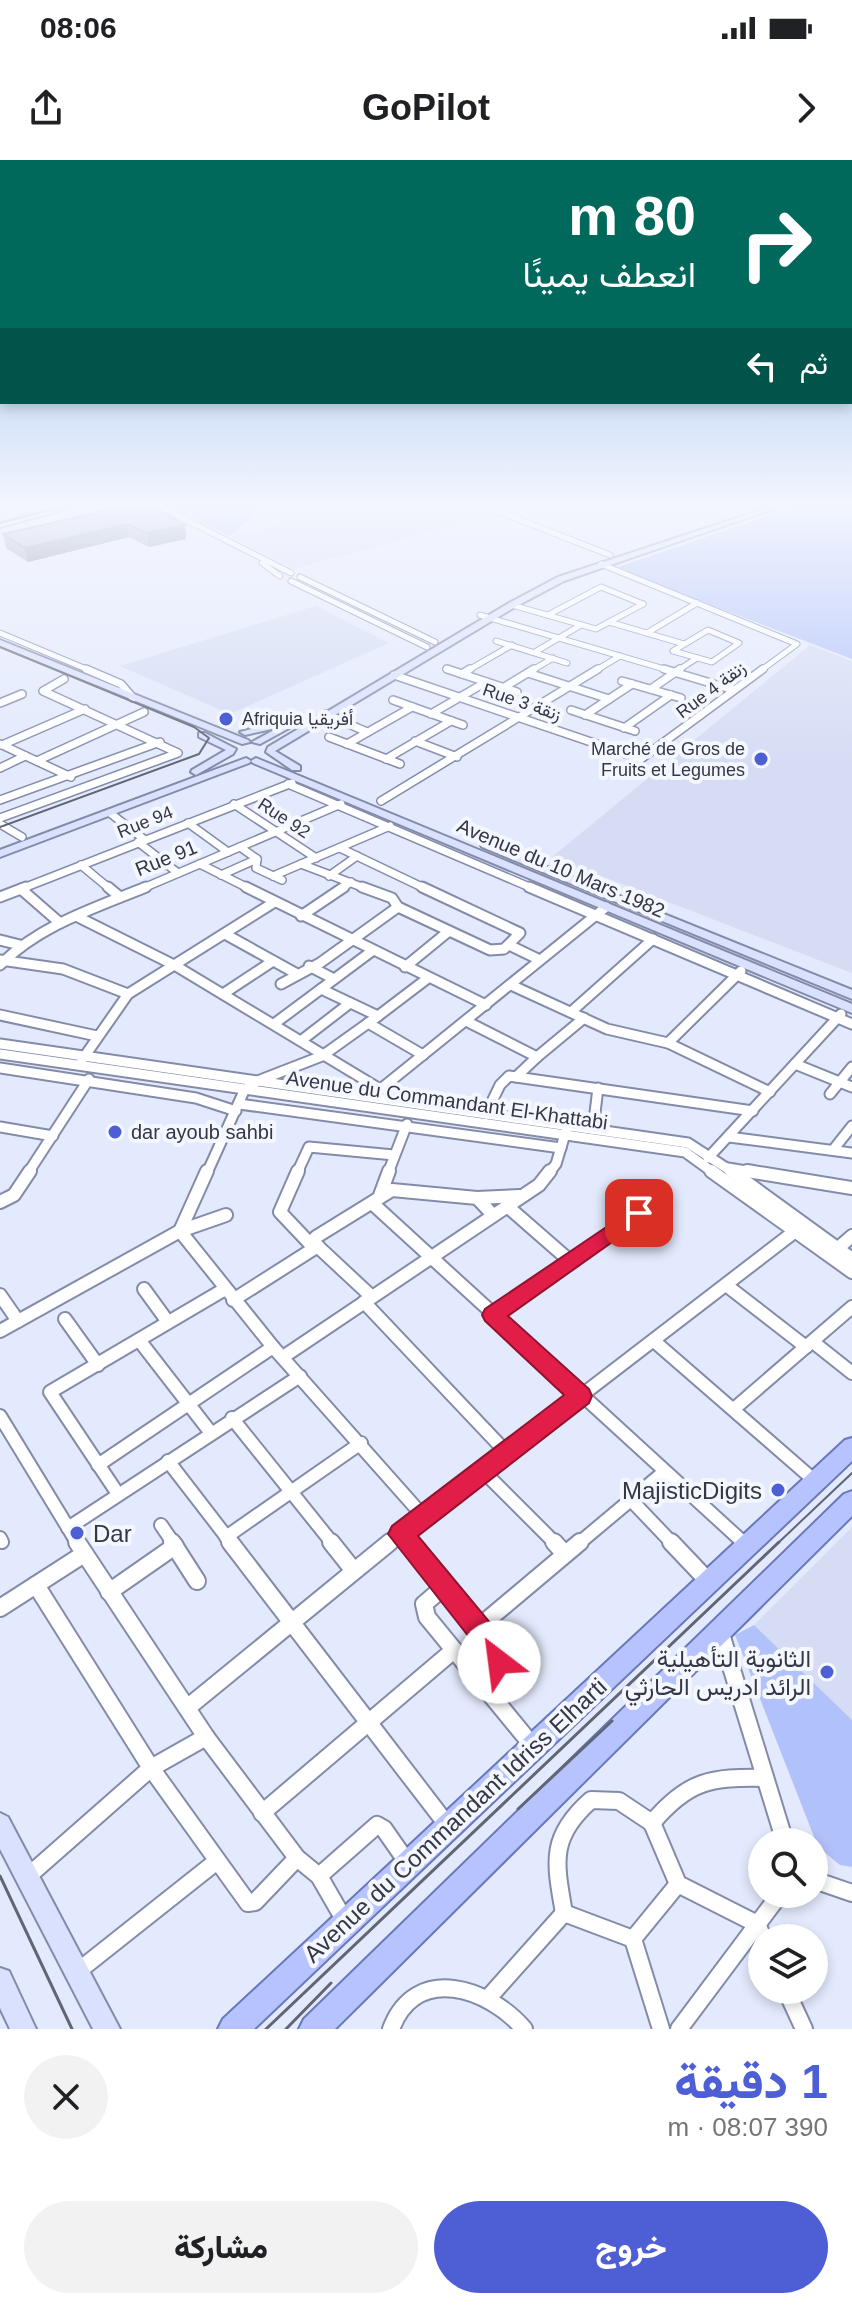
<!DOCTYPE html>
<html lang="ar">
<meta charset="utf-8">
<style>
body{margin:0;font-family:Helvetica,Vazirmatn,sans-serif;background:#f2f2f2;color:#202124;direction:rtl;height:100vh;display:flex;flex-direction:column;font-size:30px;white-space:nowrap}
*{box-sizing:border-box;margin:0}
p{font-size:26px;color:#757577}
.icon{flex:none;width:44px;height:44px;fill:none;stroke:currentColor;stroke-width:2;stroke-linecap:round;stroke-linejoin:round}
.map{position:relative;height:1869px;overflow:hidden;direction:ltr}
.details{display:flex;flex-direction:column;background:#fff;flex:1}
.details>*{flex:none}
.banner{position:absolute;left:0px;top:0px;width:852px;height:244px;box-shadow:0 4px 12px #0003;direction:rtl;background:#00695c;color:#fff;overflow:hidden}
.buttons{position:absolute;left:748px;top:1668px;display:grid;gap:16px}
.buttons a{display:grid;place-items:center;width:80px;height:80px;border-radius:50%;background:#fff;box-shadow:0 4px 12px #0003;font-size:40px}
.pin{position:absolute;display:grid;place-items:center;width:68px;height:68px;color:#fff;margin:-34px;border-radius:16px;box-shadow:0 4px 12px #0006}
.me{position:absolute;width:88px;margin:-44px;rotate:330deg;stroke-linejoin:round;filter:drop-shadow(0 0 6px #0008)}
.turn{display:flex;align-items:center;gap:28px;height:168px;padding:0 24px;font-size:36px}
.turn .icon{width:104px;height:104px;stroke-width:2.5}
.turn b{display:block;font-size:56px;line-height:68px}
.then{display:flex;align-items:center;height:76px;padding:0 24px;background:#0003;gap:16px;font-size:30px}
.round{display:grid;place-items:center;flex:none;width:84px;height:84px;border-radius:42px;background:#f2f2f2}
.head{display:flex;align-items:center;justify-content:space-between;height:136px;padding:0 24px}
h1{font-size:48px;font-weight:800;line-height:60px;color:#4e5fd5}
.cta{display:flex;gap:16px;margin-top:auto;padding:16px 24px}
.cta a{flex:1;height:92px;border-radius:48px;background:#4e5fd5;color:#fff;font-size:32px;font-weight:800;line-height:92px;text-align:center}
.cta a+a{background:#f2f2f2;color:#202124}
.status{display:flex;justify-content:space-between;align-items:center;height:56px;padding:0 40px;background:#fff;direction:ltr}
.status svg{height:22px;fill:currentColor}
header{display:flex;justify-content:space-between;align-items:center;height:104px;padding:0 24px;background:#fff;font-size:36px;font-weight:800}
.map>svg:first-child{display:block}
</style>
<div class="status"><b>08:06</b><svg viewBox="0 0 49 12"><path d="M0 12V9h3v3zM5 12V6h3v6zM10 12V3h3v9zM15 12V0h3v12zM26 1h20v11H26zM47 4h2v5h-2z"/></svg></div>
<header><svg class="icon" aria-label="forward" viewBox="0 0 24 24"><path d="M9 5l7 7-7 7"/></svg>GoPilot<svg class="icon" aria-label="share" viewBox="0 0 24 24"><path d="M12 15V3M7 8l5-5 5 5M5 13v7h14v-7"/></svg></header>
<div class="map">
<svg width="852" height="1869" viewBox="0 0 852 1869">
<rect width="100%" height="100%" fill="#e4eafd"/>
<g fill="#d5dcf4">
<polygon points="301,344 465,344 493,355 293,409 231,377 283,363 264,353"/>
<polygon points="316,446 389,483 230,554 120,506"/>
<polygon points="810,485 852,501 852,813 552,697"/>
<polygon points="852,1367 852,1560 754,1465"/>
</g>
<g fill="#b1c1f9">
<polygon points="164,344 285,344 259,350 230,376"/>
<polygon points="803,344 852,344 852,499 615,408"/>
<polygon points="754,1465 852,1560 852,1707 840,1705 818,1687 735,1475"/>
</g>
<g fill="none" stroke-linecap="round" stroke-linejoin="round">
<g stroke="#838ba9" stroke-width="7">
<g id="minor-far4">
<polyline points="155,344 291,413"/>
<polyline points="479,344 610,395"/>
<polyline points="262,403 280,416"/>
<polyline points="601,404 797,484 760,511"/>
<polyline points="300,417 435,482"/>
<polyline points="291,421 427,487"/>
<polyline points="512,445 596,469 643,444"/>
<polyline points="480,455 671,511"/>
<polyline points="548,455 601,427 643,444"/>
<polyline points="609,462 684,484"/>
<polygon points="708,470 739,483 712,502 673,491"/>
<polyline points="0,473 91,511"/>
<polyline points="647,473 697,443"/>
<polyline points="496,481 567,503"/>
<polyline points="535,492 581,465"/>
<polyline points="446,509 453,511"/>
<polyline points="467,511 512,485"/>
<polyline points="531,511 553,498"/>
<polyline points="595,511 620,496"/>
<polyline points="677,511 697,498"/>
</g>
</g>
<g stroke="#838ba9" stroke-width="10">
<g id="minor-far3">
<polyline points="86,509 121,524 133,538"/>
<polyline points="447,509 517,532"/>
<polyline points="664,509 734,530"/>
<polyline points="528,513 609,539"/>
<polyline points="462,514 470,509"/>
<polyline points="394,515 641,599 763,509"/>
<polyline points="622,521 681,538"/>
<polyline points="503,528 534,509"/>
<polyline points="651,529 680,509"/>
<polyline points="393,540 463,565"/>
<polyline points="0,543 22,534"/>
<polyline points="571,550 635,571"/>
<polyline points="326,554 367,572"/>
<polyline points="431,554 486,522"/>
<polyline points="585,555 632,524"/>
<polyline points="624,568 671,535"/>
<polyline points="329,577 400,604"/>
<polyline points="415,581 457,597"/>
<polyline points="0,584 71,617"/>
<polyline points="347,584 412,547"/>
<polyline points="2,585 85,549"/>
<polyline points="386,599 451,561"/>
<polyline points="37,601 144,552"/>
<polyline points="0,608 25,596"/>
<polyline points="288,624 534,729"/>
<polyline points="0,640 160,582"/>
<polyline points="381,641 598,509"/>
<polyline points="234,644 316,698"/>
<polyline points="110,653 145,680"/>
<polyline points="0,658 178,593 43,531 64,519"/>
<polyline points="188,663 228,692"/>
<polyline points="0,664 22,677"/>
<polyline points="138,682 178,713"/>
<polyline points="240,687 257,699 256,708 282,720"/>
<polyline points="340,688 426,729"/>
<polyline points="200,704 250,729"/>
<polyline points="301,704 367,729"/>
<polyline points="81,705 110,729"/>
<polyline points="221,715 257,699"/>
<polyline points="273,716 390,666"/>
<polyline points="329,716 357,696"/>
<polyline points="21,729 292,623"/>
<polyline points="141,729 341,644"/>
<polyline points="341,729 351,722"/>
</g>
</g>
<g stroke="#838ba9" stroke-width="13">
<g id="minor-far2">
<polyline points="108,727 120,737"/>
<polyline points="246,727 486,845"/>
<polyline points="362,727 392,738 398,747 490,790 504,789 520,773 422,727"/>
<polyline points="529,727 852,864"/>
<polyline points="21,729 60,763"/>
<polyline points="0,737 26,727"/>
<polyline points="76,756 176,806 380,929"/>
<polyline points="301,756 344,727"/>
<polyline points="225,774 297,814"/>
<polyline points="0,780 20,785"/>
<polyline points="509,785 540,800"/>
<polyline points="0,800 63,809 128,834"/>
<path d="M0,805C40,765 95,748 146,727"/>
<polyline points="309,806 334,819"/>
<polyline points="405,807 449,771"/>
<polyline points="281,824 320,803 398,747"/>
<polyline points="511,825 607,869 668,883 770,932"/>
<polyline points="223,834 273,801"/>
<polyline points="571,852 653,779"/>
<polyline points="0,855 97,876"/>
<polyline points="378,856 428,818"/>
<polyline points="466,861 537,897 516,917"/>
<polyline points="368,863 423,895"/>
<polyline points="274,864 372,791"/>
<polyline points="302,880 350,843"/>
<polyline points="668,883 741,811"/>
<polyline points="0,884 688,983 734,1013"/>
<polyline points="0,894 685,992 714,1013"/>
<polyline points="537,897 584,858"/>
<polyline points="82,900 128,834 273,743"/>
<polyline points="795,904 852,927"/>
<polyline points="0,908 196,938 236,951"/>
<polyline points="377,932 606,747"/>
<polyline points="830,934 852,907"/>
<polyline points="239,944 561,988"/>
<polyline points="486,954 500,925 509,916 753,951"/>
<polyline points="0,967 53,976"/>
<polyline points="593,969 598,928"/>
<polyline points="729,977 852,993"/>
<polyline points="833,990 852,966"/>
<polyline points="708,998 841,854"/>
<polyline points="728,1008 759,1013"/>
<polyline points="28,1013 89,919"/>
<polyline points="207,1013 244,931 255,922 322,896 378,856 321,829"/>
<polyline points="297,1013 309,987 394,995"/>
<polyline points="388,1013 407,964"/>
<polyline points="549,1013 556,1004 566,971"/>
</g>
</g>
<g stroke="#838ba9" stroke-width="16">
<g id="minor-far1">
<polyline points="298,1011 280,1052 314,1088"/>
<polyline points="711,1011 852,1112"/>
<polyline points="731,1011 852,1099"/>
<polyline points="747,1011 852,1028"/>
<polyline points="379,1038 389,1011"/>
<polyline points="477,1038 520,1036"/>
<polyline points="0,1042 14,1035 30,1011"/>
<polyline points="372,1043 745,1384"/>
<polyline points="507,1046 570,1101"/>
<polyline points="180,1071 273,1187 423,1356"/>
<polyline points="180,1071 207,1011"/>
<polyline points="837,1089 852,1076"/>
<polyline points="726,1125 806,1187"/>
<polyline points="144,1129 168,1162"/>
<polyline points="0,1135 18,1161"/>
<polyline points="372,1137 313,1082 316,1077 392,1030 477,1038 493,1055"/>
<polyline points="233,1140 318,1086"/>
<polyline points="364,1142 507,1293"/>
<polyline points="493,1155 639,1053"/>
<polyline points="65,1159 98,1205"/>
<polyline points="0,1171 180,1071 226,1055"/>
<polyline points="139,1180 211,1273"/>
<polyline points="654,1181 815,1321"/>
<polyline points="813,1182 852,1213"/>
<polyline points="283,1197 539,1025 550,1011"/>
<polyline points="735,1248 852,1147"/>
<polyline points="0,1256 78,1384"/>
<polyline points="232,1258 333,1384"/>
<polyline points="168,1301 232,1384"/>
<polyline points="98,1305 273,1187"/>
<polyline points="483,1311 556,1384"/>
<polyline points="118,1334 50,1232 225,1129"/>
<polyline points="631,1340 673,1384"/>
<polyline points="161,1365 174,1384"/>
<polyline points="68,1368 300,1216"/>
<polyline points="401,1374 410,1384"/>
<polyline points="226,1377 361,1283"/>
<polyline points="0,1378 2,1382"/>
<polyline points="388,1384 798,1069"/>
<polyline points="578,1384 664,1312"/>
</g>
</g>
<g stroke="#838ba9" stroke-width="20">
<g id="minor">
<polyline points="77,1382 206,1577 297,1698 319,1716 345,1761"/>
<polyline points="172,1382 197,1421"/>
<polyline points="230,1382 448,1666"/>
<polyline points="331,1382 354,1411"/>
<polyline points="408,1382 479,1467 580,1382"/>
<polyline points="554,1382 565,1394"/>
<polyline points="671,1382 709,1422"/>
<polyline points="743,1382 747,1386"/>
<polyline points="36,1425 151,1608 248,1743 255,1742 297,1698"/>
<polyline points="444,1427 424,1444 427,1457 532,1585"/>
<polyline points="109,1432 175,1386"/>
<polyline points="0,1448 84,1394"/>
<polyline points="479,1467 499,1497 496,1507 481,1520"/>
<polyline points="721,1474 785,1682"/>
<polyline points="187,1548 390,1382"/>
<polyline points="262,1653 454,1490"/>
<polyline points="652,1663 678,1724 757,1764 763,1778"/>
<polyline points="319,1716 377,1665 384,1669 407,1702"/>
<polyline points="26,1718 151,1608 206,1577"/>
<polyline points="814,1720 852,1733"/>
<path d="M564,1753C555,1702 549,1677 591,1640L619,1641L652,1663C688,1620 711,1617 765,1618"/>
<polyline points="564,1753 633,1779"/>
<polyline points="633,1779 661,1869"/>
<polyline points="633,1779 678,1724"/>
<polyline points="77,1812 217,1701"/>
<polyline points="786,1830 804,1869"/>
<polyline points="490,1836 564,1753"/>
<path d="M391,1869C416,1803 489,1828 524,1869"/>
<polyline points="679,1869 780,1734"/>
</g>
</g>
<g stroke="#838ba9" stroke-width="4">
<polygon id="tertiary" points="75,344 84,344 0,367 0,363"/>
</g>
<g stroke="#838ba9" stroke-width="4">
<g id="secondary">
<polygon points="779,344 788,344 564,421 515,447 275,591 300,606 300,610 292,610 266,592 268,587 509,443 558,417"/>
<polygon points="0,480 248,580 250,582 242,584 0,486"/>
<polygon points="294,559 302,561 260,584 252,582"/>
<polygon points="273,563 278,566 276,568 245,575 240,572"/>
<polygon points="199,573 205,573 236,589 233,594 196,615 191,612 192,610 226,590 199,577"/>
<polygon points="246,598 251,601 249,603 0,697 0,690"/>
<polygon points="256,598 852,844 852,853 253,603 251,601"/>
<polygon points="486,682 852,830 852,839 482,687 481,685"/>
<polygon points="0,1653 8,1657 120,1869 93,1869 0,1689"/>
<polygon points="0,1808 9,1811 36,1869 10,1869 0,1848"/>
</g>
</g>
<g stroke="#6978bb" stroke-width="4">
<g id="primary">
<polygon points="852,1278 852,1301 254,1869 218,1869 223,1859 845,1280"/>
<polygon points="852,1331 852,1356 335,1869 299,1869 304,1859 844,1334"/>
</g>
</g>
<use href="#minor-far4" stroke="#fff" stroke-width="5"/>
<use href="#minor-far3" stroke="#fff" stroke-width="7"/>
<use href="#minor-far2" stroke="#fff" stroke-width="9"/>
<use href="#minor-far1" stroke="#fff" stroke-width="12"/>
<use href="#minor" stroke="#fff" stroke-width="16"/>
<use href="#tertiary" fill="#fff" fill-rule="evenodd"/>
<use href="#secondary" fill="#dae1fe" fill-rule="evenodd"/>
<use href="#primary" fill="#b6c3fc" fill-rule="evenodd"/>
<g stroke="#616674" stroke-width="2">
<polyline points="0,363 76,344"/>
<polyline points="0,487 194,567 209,578 199,594 0,667"/>
<polyline points="777,1384 852,1313"/>
</g>
<g stroke="#616674" stroke-width="3">
<polyline points="518,1649 612,1561"/>
<polyline points="0,1716 72,1869"/>
<polyline points="266,1869 779,1382"/>
<polyline points="286,1869 331,1823"/>
</g>
</g>
<polygon fill="#8d95af" points="135,344 185,365 186,379 149,387 129,377 28,402 6,388 3,374"/>
<g fill="#73798f">
<polygon points="127,364 129,377 28,402 25,388"/>
<polygon points="185,365 186,379 149,387 147,373"/>
</g>
<polygon fill="#a4adcc" stroke="#73798f" stroke-width="2" points="135,344 148,344 185,365 147,373 127,364 25,388 3,374"/>
<linearGradient id="sky" x2="0" y2="1"><stop stop-color="#85ade7"/><stop offset="0.57" stop-color="#f3f6fe"/><stop offset="1" stop-color="#f3f6fe" stop-opacity="0"/></linearGradient>
<rect width="852" height="606" fill="url(#sky)"/>
<polygon fill="#e11d48" stroke="#92132f" stroke-width="2" points="639,1045 646,1047 649,1053 646,1058 508,1156 589,1229 592,1236 589,1243 418,1376 506,1482 513,1502 509,1511 499,1515 490,1511 469,1477 388,1374 392,1366 564,1235 485,1161 482,1155 485,1149"/>
<g fill="#4e5fd5" stroke="#f5f7fe" stroke-width="3">
<circle cx="226" cy="559" r="8"/>
<circle cx="761" cy="599" r="8"/>
<circle cx="115" cy="972" r="8"/>
<circle cx="778" cy="1330" r="8"/>
<circle cx="77" cy="1373" r="8"/>
<circle cx="827" cy="1512" r="8"/>
</g>
<g text-anchor="middle" dominant-baseline="central" stroke-width="8" stroke-linejoin="round" paint-order="stroke">
<g font-size="18" fill="#343845" stroke="#f5f7fe">
<text transform="translate(711 530) rotate(-37)">Rue 4 زنقة</text>
<text transform="translate(522 542) rotate(19)">Rue 3 زنقة</text>
<text transform="translate(284 658) rotate(33)">Rue 92</text>
<text transform="translate(145 662) rotate(-22)">Rue 94</text>
</g>
<g font-size="18" fill="#343845" stroke="#f5f7fe" text-anchor="start">
<text x="242" y="559">Afriquia أفريقيا</text>
<text x="745" y="589" text-anchor="end">Marché de Gros de<tspan x="745" dy="21">Fruits et Legumes</tspan></text>
</g>
<g font-size="20" fill="#343845" stroke="#f5f7fe">
<text transform="translate(166 698) rotate(-22)">Rue 91</text>
<text transform="translate(561 708) rotate(23)">Avenue du 10 Mars 1982</text>
<text transform="translate(447 940) rotate(8)">Avenue du Commandant El-Khattabi</text>
</g>
<g font-size="20" fill="#343845" stroke="#f5f7fe" text-anchor="start">
<text x="131" y="972">dar ayoub sahbi</text>
</g>
<g font-size="24" fill="#343845" stroke="#f5f7fe" text-anchor="end">
<text x="762" y="1330">MajisticDigits</text>
<text x="93" y="1373" text-anchor="start">Dar</text>
<text x="811" y="1498">الثانوية التأهيلية<tspan x="811" dy="28">الرائد ادريس الحارثي</tspan></text>
</g>
<g font-size="24" fill="#343845" stroke="#f5f7fe">
<text transform="translate(455 1660) rotate(-43)">Avenue du Commandant Idriss Elharti</text>
</g>
</g>
</svg>
<div class="buttons">
<a><svg class="icon" aria-label="search" viewBox="0 0 24 24"><circle cx="10" cy="10" r="6"/><path d="M15 15l6 6"/></svg></a>
<a><svg class="icon" aria-label="layers" viewBox="0 0 24 24"><path d="M12 4l9 5-9 5-9-5zM3 14l9 5 9-5"/></svg></a>
</div>
<div class="pin" style="left:639px;top:1053px;background:#d93025"><svg class="icon" aria-label="arrive" viewBox="0 0 24 24"><path d="M6 21V4h12l-3 4 3 4H6"/></svg></div>
<svg class="me" style="left:499px;top:1502px" viewBox="-20 -20 40 40"><circle r="19" fill="#fff"/><path d="M0-13L10 11 0 6-10 11z" fill="#e11d48"/></svg>
<div class="banner">
<div class="turn"><svg class="icon" aria-label="right" viewBox="0 0 24 24"><path d="M7 20v-9h11M14 6l5 5-5 5"/></svg><div><b>80 m</b>انعطف يمينًا</div></div>
<div class="then">ثم<svg class="icon" aria-label="left" viewBox="0 0 24 24"><path d="M17 20v-9H6M10 6l-5 5 5 5"/></svg></div>
</div>
</div>
<section class="details">
<div class="head"><div><h1>1 دقيقة</h1><p>390 m · 08:07</p></div><a class="round"><svg class="icon" aria-label="close" viewBox="0 0 24 24"><path d="M6 6l12 12M18 6L6 18"/></svg></a></div>
<div class="cta"><a>خروج</a><a>مشاركة</a></div>
</section>
